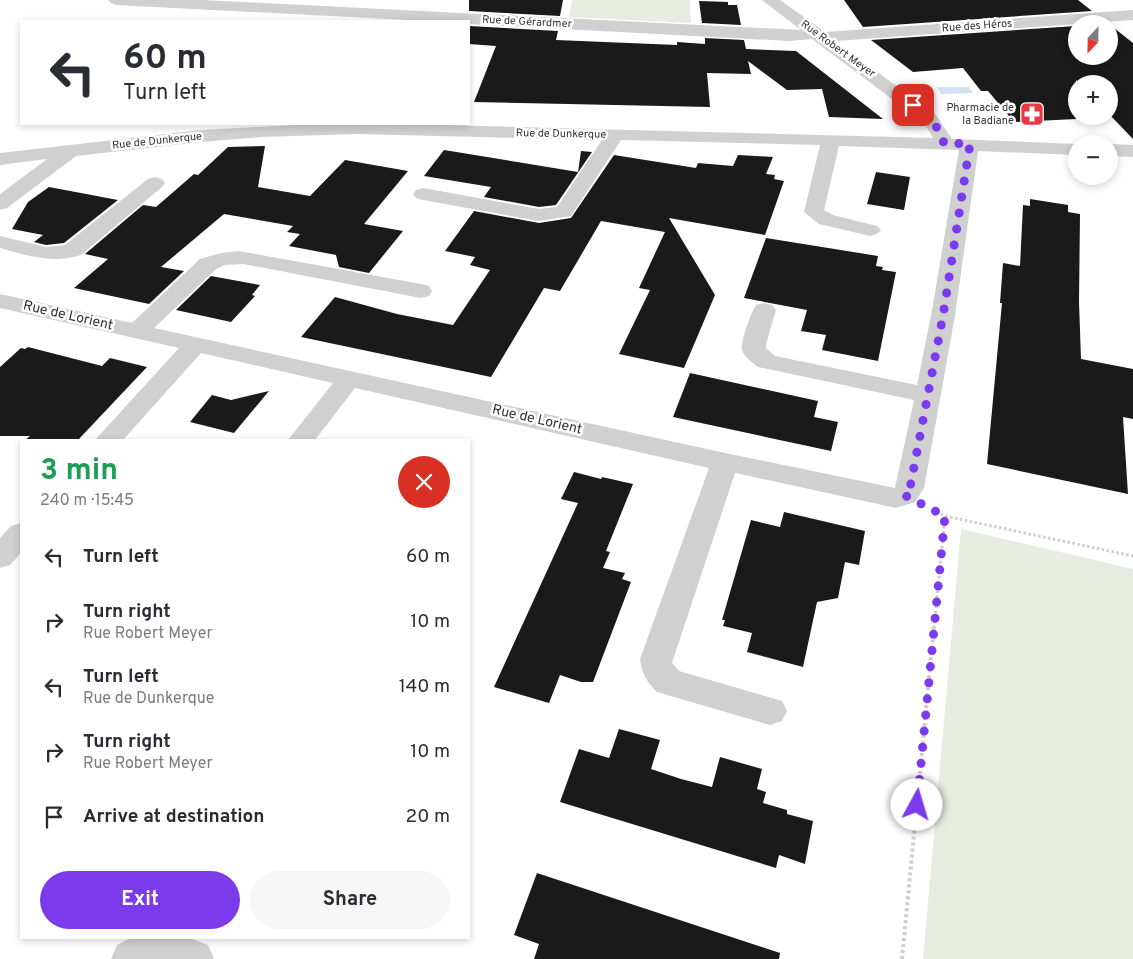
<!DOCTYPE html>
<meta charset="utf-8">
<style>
body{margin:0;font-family:Overpass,sans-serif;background:#f7f7f7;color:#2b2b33;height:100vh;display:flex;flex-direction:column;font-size:19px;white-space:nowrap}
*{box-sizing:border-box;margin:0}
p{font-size:16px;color:#7c7c81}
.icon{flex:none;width:28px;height:28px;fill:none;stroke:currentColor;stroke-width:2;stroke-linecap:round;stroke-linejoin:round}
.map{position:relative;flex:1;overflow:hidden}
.sheet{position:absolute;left:20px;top:439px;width:450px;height:500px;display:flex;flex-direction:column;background:#fff;border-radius:0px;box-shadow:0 2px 8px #0003}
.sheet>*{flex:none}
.hud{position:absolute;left:20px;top:20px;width:450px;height:105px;border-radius:0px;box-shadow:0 2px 8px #0003;background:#fff;color:#2b2b33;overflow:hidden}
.needle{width:32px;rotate:202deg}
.controls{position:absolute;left:1068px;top:15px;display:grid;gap:10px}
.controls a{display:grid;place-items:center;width:50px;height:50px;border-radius:50%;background:#fff;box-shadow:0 2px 8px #0003;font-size:25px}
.pin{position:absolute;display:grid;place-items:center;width:42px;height:42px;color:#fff;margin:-21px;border-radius:10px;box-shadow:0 2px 8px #0006}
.me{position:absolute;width:55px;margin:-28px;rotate:6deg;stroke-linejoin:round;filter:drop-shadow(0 0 4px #0008)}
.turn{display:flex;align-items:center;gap:18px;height:105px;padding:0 20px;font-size:22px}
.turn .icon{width:65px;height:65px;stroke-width:2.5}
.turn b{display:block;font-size:35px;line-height:42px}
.round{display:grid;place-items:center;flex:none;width:52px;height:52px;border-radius:26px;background:#f7f7f7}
.summary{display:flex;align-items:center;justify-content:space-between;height:85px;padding:0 20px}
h1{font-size:30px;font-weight:700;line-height:38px;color:#1e9e55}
.cta{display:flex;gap:10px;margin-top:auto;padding:10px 20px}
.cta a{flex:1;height:58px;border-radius:30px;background:#7c3aed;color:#fff;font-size:20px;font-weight:700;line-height:58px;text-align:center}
.cta a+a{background:#f7f7f7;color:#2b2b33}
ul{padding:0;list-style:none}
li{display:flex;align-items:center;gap:15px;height:65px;padding:0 20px}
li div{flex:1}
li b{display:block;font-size:19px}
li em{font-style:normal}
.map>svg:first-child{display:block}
</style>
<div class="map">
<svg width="1133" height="959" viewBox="0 0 1133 959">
<rect width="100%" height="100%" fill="#fff"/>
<g fill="#e6ecdf">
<polygon points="572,0 690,0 691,23 569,17"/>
<polygon points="961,529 1133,569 1133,959 923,959"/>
</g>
<polygon fill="#cfe2ee" points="937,87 969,87 973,93 941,94"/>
<g fill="#1a1a1a">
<polygon points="469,0 563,0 560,16 469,11"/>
<polygon points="844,0 1078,0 1092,11 863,27"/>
<polygon points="699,1 728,2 728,5 737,5 741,25 702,23"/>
<polygon points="1109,24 1133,43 1133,139 1109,114 1109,84 1080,84 1076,80 1076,119 1014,122 988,91 981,91 963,68 913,72 871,40 1076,26 1076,56 1109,56"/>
<polygon points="469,26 558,31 556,40 677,45 677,42 705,44 705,38 744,40 746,49 796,51 883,119 829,117 822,89 787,90 748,61 751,74 707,73 710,107 474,102 496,46 469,44"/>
<polygon points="265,146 258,187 310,196 345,160 408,171 364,224 403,231 369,273 339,267 336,255 289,246 300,234 287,232 293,226 224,214 161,267 184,271 149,304 74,288 108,259 85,254 143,205 156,207 194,174 198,175 228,147"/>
<polygon points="444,150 578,172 581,151 592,152 556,205 539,207 484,197 491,187 424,176"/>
<polygon points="614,155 696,168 698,163 733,166 738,155 773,157 766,174 775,175 774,179 784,181 765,235 669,218 715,295 684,368 619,354 650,290 639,288 665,232 601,221 560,291 544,288 491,377 301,337 335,297 397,314 453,325 490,270 470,265 475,257 445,251 474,211 539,223 571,218"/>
<polygon points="876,172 910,177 904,210 867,204"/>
<polygon points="49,187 118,200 64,243 46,245 34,242 43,235 12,229 28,202"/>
<polygon points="1030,199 1068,205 1068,212 1080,214 1079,302 1081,359 1133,369 1133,419 1123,417 1128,494 987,464 1002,303 1000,303 1003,263 1020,266 1023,205 1030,206"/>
<polygon points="766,238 878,256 876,266 883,267 882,270 896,272 878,361 822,350 826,335 801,331 807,310 744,298"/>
<polygon points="211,276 260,285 252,295 255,296 231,322 176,310"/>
<polygon points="28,347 102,366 110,358 147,367 78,440 25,440 30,436 0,436 0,367 21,348 25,349"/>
<polygon points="690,373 818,401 814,417 838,422 831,451 673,417"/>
<polygon points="269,391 234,433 190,422 212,395 231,400"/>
<polygon points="574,472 601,479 602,477 633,484 606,551 610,552 603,568 625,573 622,579 631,582 593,682 581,682 560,675 549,703 494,687 578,503 561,499"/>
<polygon points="784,512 865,531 859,565 845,562 838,598 817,602 803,667 747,652 752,633 723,626 725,620 722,620 751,520 780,527"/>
<polygon points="619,729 660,740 651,769 681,779 712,787 720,757 762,769 757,789 766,792 763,803 787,810 787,814 813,821 805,864 779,855 776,868 560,802 579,749 609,758"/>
<polygon points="537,873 780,953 779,959 534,959 539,944 514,935"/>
</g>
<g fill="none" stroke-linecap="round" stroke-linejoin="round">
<g stroke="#cdcdcd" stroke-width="3" stroke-dasharray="2.5 2.5" stroke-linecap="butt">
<polyline points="932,509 945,516 1133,556"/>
<polyline points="934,628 945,516"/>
</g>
<polyline stroke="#cdcdcd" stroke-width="4" stroke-dasharray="3 3" stroke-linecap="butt" points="902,959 934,626"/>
<g fill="#d0d0d0" fill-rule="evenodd">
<path d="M108,0H202L801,30L762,0H780L825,32L1133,10V20L835,41L936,115L952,139L1078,144H1076V155L978,151L955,316L924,488L915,502L896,508L735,473L672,663L679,671L782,701L787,711L782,721L770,725L657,692C648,684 641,672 640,659L709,468L355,388L315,440H288L333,383L201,353L123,440H95L179,348L0,308V294L132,323L200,259L221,253L239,251L421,284L429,286L432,291L429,296L421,298L243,264L225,265L216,269L154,328L725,453L895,488L914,400L758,367C753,363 744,357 742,350C740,343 751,312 756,305L764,303L772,305L776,310L766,344V348L775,356L917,385L931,316L959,150L839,146L824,210L833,215L877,226L881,230L877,234L870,236L819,224L804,212L820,145L621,140L571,216L539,221L423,200L416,198L413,194L416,190L423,188L539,209L557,207L602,140L356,134L262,137L201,142L76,156L7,208L0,210V194L47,159L0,165V153L201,130L315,124H407L933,138L924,123L812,39L789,41L469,24V21H426L116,5L111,3Z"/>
<polygon points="1109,144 1133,145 1133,157 1109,156"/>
<path d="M155,177L162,179L165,183L162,187L81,255C52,264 28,256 0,248V236L46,247L65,245L148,179Z"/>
<polygon points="21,523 21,553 10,565 0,568 0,538 11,526"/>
<polygon points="131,938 189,938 208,945 214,959 111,959 117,945"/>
</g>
</g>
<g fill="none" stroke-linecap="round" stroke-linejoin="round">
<polyline stroke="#7c3aed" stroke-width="9" stroke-dasharray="0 16.2" points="913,105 936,126 944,143 970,144 943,316 910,488 904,495 945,516 917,805"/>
</g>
<defs>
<g id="pharmacy-square" transform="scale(1.25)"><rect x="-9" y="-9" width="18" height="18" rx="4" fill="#e63946" stroke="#fff"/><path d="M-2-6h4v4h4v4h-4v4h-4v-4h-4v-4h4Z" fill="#fff"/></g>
</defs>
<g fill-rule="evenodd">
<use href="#pharmacy-square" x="1032" y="114"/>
</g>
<g text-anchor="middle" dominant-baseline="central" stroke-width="5" stroke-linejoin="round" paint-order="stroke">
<g font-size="11" fill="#333" stroke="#fff">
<text transform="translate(527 22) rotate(3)">Rue de Gérardmer</text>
<text transform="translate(977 26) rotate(-4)">Rue des Héros</text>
<text transform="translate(838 49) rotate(36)">Rue Robert Meyer</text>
<text transform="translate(561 134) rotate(1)">Rue de Dunkerque</text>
<text transform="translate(157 141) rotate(-6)">Rue de Dunkerque</text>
</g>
<g font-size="11" fill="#333" stroke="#fff" text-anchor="end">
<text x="1014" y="108">Pharmacie de<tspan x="1014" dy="13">la Badiane</tspan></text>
</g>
<g font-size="14" fill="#333" stroke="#fff">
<text transform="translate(68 316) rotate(13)">Rue de Lorient</text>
<text transform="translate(537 420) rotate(13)">Rue de Lorient</text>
</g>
</g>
</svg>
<div class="controls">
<a><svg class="needle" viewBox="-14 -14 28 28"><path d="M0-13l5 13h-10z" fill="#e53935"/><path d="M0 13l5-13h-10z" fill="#7c7c81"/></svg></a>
<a>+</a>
<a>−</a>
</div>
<div class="pin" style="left:913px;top:105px;background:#d93025"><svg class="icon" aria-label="arrive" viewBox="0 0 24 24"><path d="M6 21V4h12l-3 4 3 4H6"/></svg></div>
<svg class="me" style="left:917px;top:805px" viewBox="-20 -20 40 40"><circle r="19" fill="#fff"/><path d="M0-13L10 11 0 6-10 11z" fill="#7c3aed"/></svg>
<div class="hud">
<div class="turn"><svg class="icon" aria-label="left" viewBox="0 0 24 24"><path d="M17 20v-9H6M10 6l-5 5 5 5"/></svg><div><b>60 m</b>Turn left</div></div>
</div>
<section class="sheet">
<div class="summary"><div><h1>3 min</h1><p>240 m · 15:45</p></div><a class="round" style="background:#d93025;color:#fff"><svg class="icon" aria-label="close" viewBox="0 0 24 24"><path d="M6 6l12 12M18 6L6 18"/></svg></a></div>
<ul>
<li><svg class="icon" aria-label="left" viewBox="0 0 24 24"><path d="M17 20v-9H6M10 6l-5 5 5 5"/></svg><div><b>Turn left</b></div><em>60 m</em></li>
<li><svg class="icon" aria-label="right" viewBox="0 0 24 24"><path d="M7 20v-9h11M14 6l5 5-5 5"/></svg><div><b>Turn right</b><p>Rue Robert Meyer</p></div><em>10 m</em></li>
<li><svg class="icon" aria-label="left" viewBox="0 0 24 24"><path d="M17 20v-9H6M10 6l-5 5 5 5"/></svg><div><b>Turn left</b><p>Rue de Dunkerque</p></div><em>140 m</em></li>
<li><svg class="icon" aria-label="right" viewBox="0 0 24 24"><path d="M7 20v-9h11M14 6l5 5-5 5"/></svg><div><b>Turn right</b><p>Rue Robert Meyer</p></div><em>10 m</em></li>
<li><svg class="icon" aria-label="arrive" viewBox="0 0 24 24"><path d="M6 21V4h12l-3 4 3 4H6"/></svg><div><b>Arrive at destination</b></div><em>20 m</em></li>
</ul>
<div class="cta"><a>Exit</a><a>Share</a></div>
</section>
</div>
